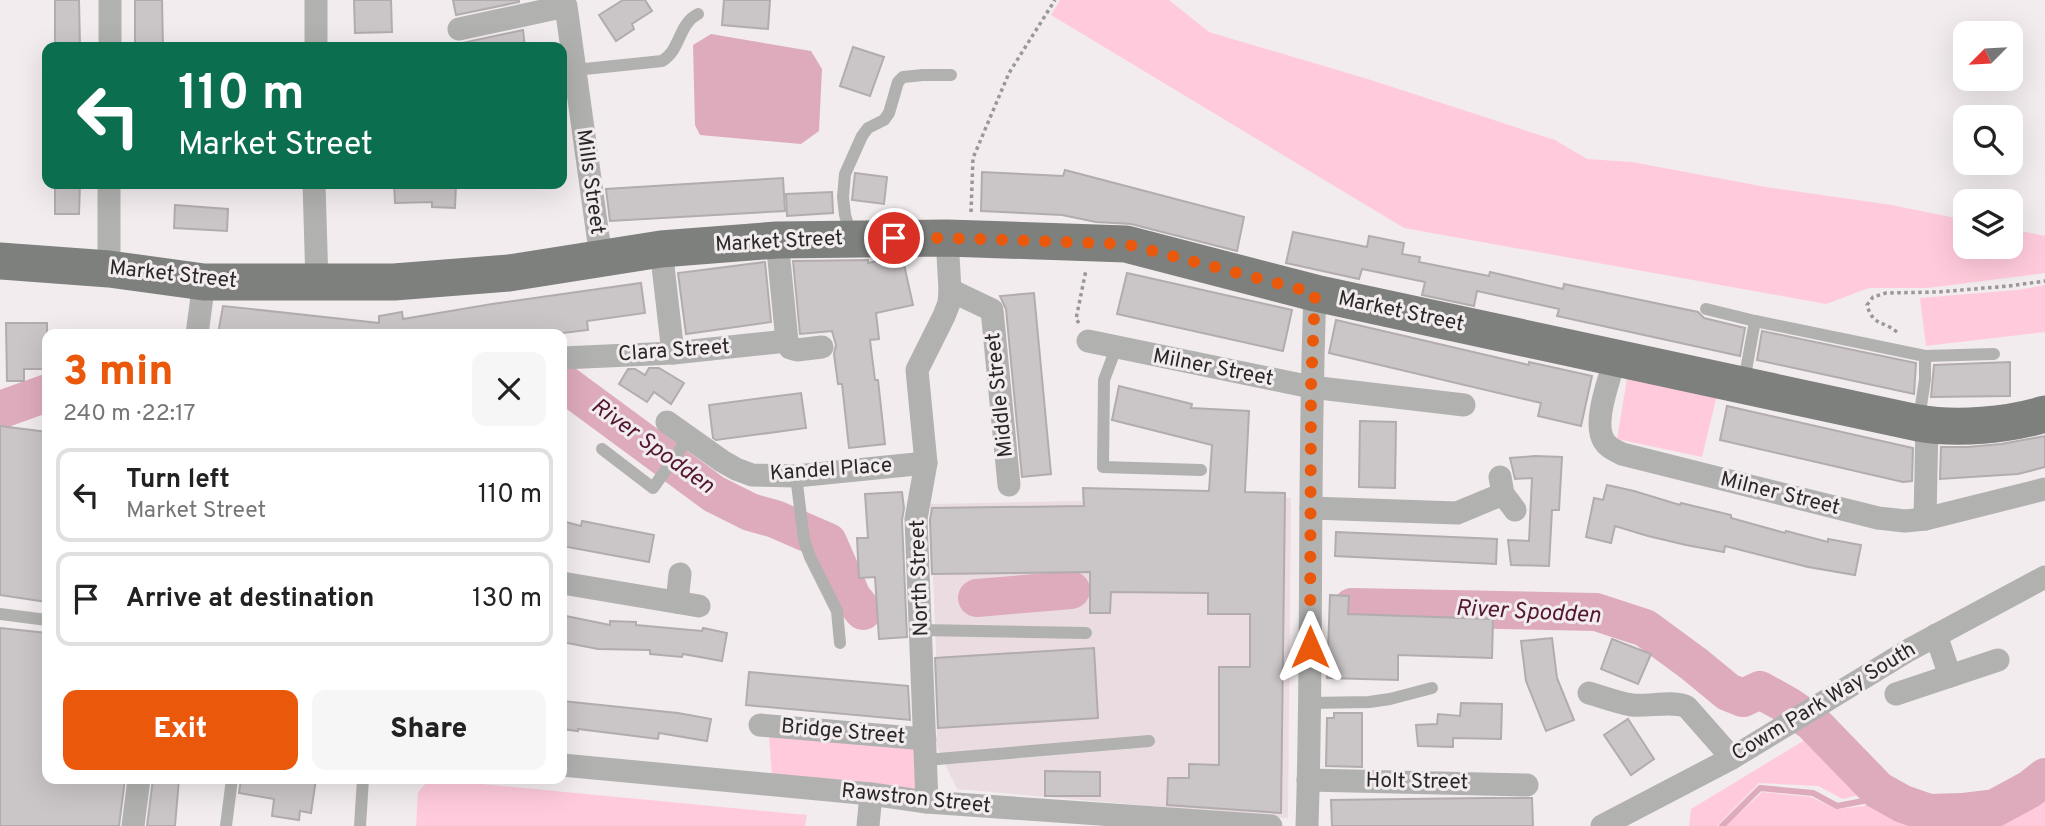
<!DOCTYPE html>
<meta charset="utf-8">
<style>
body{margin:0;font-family:Overpass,sans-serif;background:#f6f6f6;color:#222;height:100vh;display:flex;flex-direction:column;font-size:26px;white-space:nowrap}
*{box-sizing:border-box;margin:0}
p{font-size:23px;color:#767676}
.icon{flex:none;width:38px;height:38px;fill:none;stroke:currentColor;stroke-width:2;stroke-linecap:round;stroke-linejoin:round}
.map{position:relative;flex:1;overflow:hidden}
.details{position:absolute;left:42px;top:329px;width:525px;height:455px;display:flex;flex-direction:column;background:#fff;border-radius:14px;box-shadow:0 7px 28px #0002}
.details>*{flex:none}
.banner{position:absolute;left:42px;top:42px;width:525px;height:147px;border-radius:14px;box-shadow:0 7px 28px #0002;background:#0b6e4f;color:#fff;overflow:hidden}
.needle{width:46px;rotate:246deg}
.tools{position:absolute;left:1953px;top:21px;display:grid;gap:14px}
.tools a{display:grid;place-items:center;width:70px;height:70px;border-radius:14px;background:#fff;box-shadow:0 7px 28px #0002;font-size:35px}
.pin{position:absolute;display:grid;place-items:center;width:60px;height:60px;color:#fff;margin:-30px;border:4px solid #fff;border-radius:50%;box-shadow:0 2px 7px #0007}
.me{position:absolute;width:77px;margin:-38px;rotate:0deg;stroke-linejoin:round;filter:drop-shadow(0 0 5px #0008)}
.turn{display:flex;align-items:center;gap:24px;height:147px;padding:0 21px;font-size:32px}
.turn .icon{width:91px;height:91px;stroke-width:2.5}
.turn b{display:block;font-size:49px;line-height:60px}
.round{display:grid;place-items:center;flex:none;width:74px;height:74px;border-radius:14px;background:#f6f6f6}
.summary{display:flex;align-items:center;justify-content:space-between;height:119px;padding:0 21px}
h1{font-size:42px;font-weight:800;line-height:52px;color:#ea580c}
.action{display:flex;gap:14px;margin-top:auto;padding:14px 21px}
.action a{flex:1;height:80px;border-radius:14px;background:#ea580c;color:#fff;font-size:28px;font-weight:800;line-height:80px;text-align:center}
.action a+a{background:#f6f6f6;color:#222}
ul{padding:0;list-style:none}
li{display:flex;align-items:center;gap:21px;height:94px;margin:0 14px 10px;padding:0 7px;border:4px solid #e0e0e0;border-radius:14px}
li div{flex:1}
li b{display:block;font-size:26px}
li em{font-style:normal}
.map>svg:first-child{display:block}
</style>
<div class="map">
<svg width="2045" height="826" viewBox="0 0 2045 826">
<rect width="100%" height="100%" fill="#f2ecee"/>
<polygon fill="#ebdce1" points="1082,492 1291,498 1288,818 957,789 937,747 936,649 930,504 1082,501"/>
<g fill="#ffcbdc">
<polygon points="1060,0 1169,0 1209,32 1371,80 1555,140 1587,159 1632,162 1766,187 1892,205 1965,220 1965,247 2011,247 2011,229 2045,236 2045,273 1928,288 1869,288 1826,304 1404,228 1051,15"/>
<polygon points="2045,285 2045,332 1926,346 1920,298 2017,290"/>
<polygon points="1628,373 1718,391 1702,457 1617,439"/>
<polygon points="769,735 915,748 917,789 772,778"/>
<polygon points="1813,735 1863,784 1867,793 1843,799 1818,786 1759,783 1717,826 1689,826 1691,809"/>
<polygon points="430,779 807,815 805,826 416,826 418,792"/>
<polygon points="2045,788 2045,826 1726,826 1762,792 1811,797 1836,809 1864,806 1876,797 1924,819 1996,817 2027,802"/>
</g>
<polygon fill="#deabbc" points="711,34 811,51 822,69 819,131 801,144 700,135 695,125 693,45"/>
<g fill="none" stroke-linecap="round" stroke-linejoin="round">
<polyline stroke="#deabbc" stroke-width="6" points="1722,826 1760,788 1813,793 1837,806 1863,801 1878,790"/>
<g stroke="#deabbc" stroke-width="38">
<polyline points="562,382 714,494 750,512 775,519 828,542 852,597 863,611"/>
<polyline points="0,410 47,393"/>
<polyline points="977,598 1071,590"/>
<polyline points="1352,607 1596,612 1645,628 1694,664 1728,692 1743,698 1760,690 1787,705 1812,722 1878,790 1903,804 1929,813 1962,812 1995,808 2030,789 2045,777"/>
</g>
</g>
<g fill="#cac5c6" stroke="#b2acae" stroke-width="2">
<polygon points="55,0 79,0 80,47 55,47"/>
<polygon points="135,0 162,0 163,47 135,47"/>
<polygon points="354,0 391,0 392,32 355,33"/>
<polygon points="453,0 519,0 519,2 456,15"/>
<polygon points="623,0 645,0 652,11 632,24 634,29 616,41 599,15"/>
<polygon points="724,0 770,0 768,29 722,25"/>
<polygon points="523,30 525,47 463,47 462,43"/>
<polygon points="853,47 884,57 870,96 840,86"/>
<polygon points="1065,170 1244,217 1237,251 1131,224 1096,222 1062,215 981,211 982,172 1063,176"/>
<polygon points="855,173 887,177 884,204 852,200"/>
<polygon points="783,178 785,211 610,221 606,189"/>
<polygon points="55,184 80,184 79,214 55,214"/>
<polygon points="394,184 456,184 455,208 432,207 432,202 395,203"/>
<polygon points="832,192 833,213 787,216 786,194"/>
<polygon points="175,205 228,209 227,231 174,228"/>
<polygon points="1293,232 1367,247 1369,236 1404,243 1402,254 1420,257 1419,262 1489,276 1490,272 1563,289 1564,284 1698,312 1704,318 1745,328 1740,356 1557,316 1559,309 1477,291 1474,306 1422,295 1425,282 1362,269 1359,279 1286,263"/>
<polygon points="868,260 868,263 882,260 903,260 913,305 876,313 879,339 870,340 875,380 878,380 885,444 849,448 842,384 838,384 834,354 836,345 832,331 800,334 793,261"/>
<polygon points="765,262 771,322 686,334 678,273"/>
<polygon points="1127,273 1292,310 1283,351 1117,314"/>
<polygon points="641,283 645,313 587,321 588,330 555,334 497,334 496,330 467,334 218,334 223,306 379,323 379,316 402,312 403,319 492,304"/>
<polygon points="1034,293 1051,474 1022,477 1006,309 1000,296"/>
<polygon points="1336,320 1529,365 1529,362 1592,376 1581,426 1538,416 1541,403 1329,353"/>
<polygon points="6,323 47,323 47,369 24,369 24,381 7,381"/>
<polygon points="1762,331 1916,363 1914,394 1757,360"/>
<polygon points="2010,362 2010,396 1931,397 1934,365"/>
<polygon points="649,368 659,368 684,383 671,404 654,392 647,402 619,384 628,369 635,369 645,375"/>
<polygon points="1119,386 1192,404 1191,408 1249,411 1245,492 1285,493 1281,813 1167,805 1168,778 1189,778 1189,764 1219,765 1219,667 1250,667 1250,614 1208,614 1208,593 1111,592 1110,613 1090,613 1090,572 932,574 930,520 932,508 1084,506 1083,488 1209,491 1212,445 1112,420"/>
<polygon points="801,393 806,428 716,440 713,438 709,405"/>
<polygon points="1727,406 1913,448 1912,481 1903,482 1720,440"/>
<polygon points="1360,421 1396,422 1395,488 1359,487"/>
<polygon points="0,426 47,432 47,602 0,595"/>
<polygon points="2045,436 2045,467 2018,474 1940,479 1941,447 1967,447 2001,444"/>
<polygon points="1535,456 1562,457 1559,510 1552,510 1549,566 1511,565 1508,540 1529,541 1532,478 1515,479 1510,458"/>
<polygon points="1607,485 1634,491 1680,505 1681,503 1731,515 1731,518 1785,533 1786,531 1828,542 1828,539 1861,545 1855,575 1808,567 1725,546 1724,552 1686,545 1648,536 1615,526 1611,543 1586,537 1594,498 1603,500"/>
<polygon points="902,492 904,508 902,520 907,637 879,639 875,577 859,578 857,538 868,538 865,494"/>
<polygon points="562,521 581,526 582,521 654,535 649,562 562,546"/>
<polygon points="1336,532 1497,539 1496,564 1335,556"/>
<polygon points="1330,595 1349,596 1348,614 1493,619 1492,658 1398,655 1398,680 1327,678"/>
<polygon points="566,616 610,625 610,621 636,622 636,625 702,631 703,628 727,633 722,661 683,654 682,657 650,654 650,650 598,649 562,642"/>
<polygon points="0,628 47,633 47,779 125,779 119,826 0,826"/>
<polygon points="1552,638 1557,678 1574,720 1546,731 1526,681 1521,641"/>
<polygon points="1612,639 1651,654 1638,684 1601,669"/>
<polygon points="1094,648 1098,718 938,728 935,658"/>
<polygon points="749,672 908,686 910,720 746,705"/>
<polygon points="562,701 678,713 711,719 707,741 659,733 658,739 578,729 578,731 562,729"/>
<polygon points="1461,703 1502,704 1501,739 1453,738 1453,747 1418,746 1416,725 1437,724 1438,714 1460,716"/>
<polygon points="1334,713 1362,713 1362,767 1326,766 1327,718 1334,718"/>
<polygon points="1628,719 1654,759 1631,775 1604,735"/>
<polygon points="1045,771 1100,772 1100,796 1045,796"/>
<polygon points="153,779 179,779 175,826 147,826"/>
<polygon points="241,779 316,779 311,813 300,811 299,820 272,816 274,799 239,793"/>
<polygon points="1484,798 1532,798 1533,826 1332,826 1331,800"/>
</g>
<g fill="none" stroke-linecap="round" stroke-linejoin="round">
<g stroke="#9b9798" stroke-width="3.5" stroke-dasharray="3.5 3.5" stroke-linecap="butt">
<polyline points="971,212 973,158 1009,73 1055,0"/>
<polyline points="1079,323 1076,319 1086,270"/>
<path d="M1897,332C1882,320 1873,326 1867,305L1873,297L1886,293L1938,292L2009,286L2045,281"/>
</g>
<g stroke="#b1b2b0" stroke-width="12">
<path d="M575,70L662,61C681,50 678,24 698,14"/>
<polyline points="851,235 845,215 843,197 845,174 862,136 868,128 884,120 889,113 898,82 903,77 923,75 951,75"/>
<polyline points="1706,309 1755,321"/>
<polyline points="1116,348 1104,380 1103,467 1201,470"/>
<polyline points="1744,381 1755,321 1925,356 1994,354"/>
<polyline points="1919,419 1925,379 1925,356"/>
<polyline points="602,449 653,488 689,437"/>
<polyline points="796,476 804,540 810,557 837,611 840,643"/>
<polyline points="0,614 47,620"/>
<polyline points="921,630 1086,633"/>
<polyline points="1310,703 1369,702 1390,699 1432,688"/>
<polyline points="926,760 1149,741"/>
<polyline points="226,826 232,779"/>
<polyline points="360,826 363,779"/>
</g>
<g stroke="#b1b2b0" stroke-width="23">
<polyline points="459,29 566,6 601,258"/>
<polyline points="110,47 110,0"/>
<polyline points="316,47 316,0"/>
<polyline points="314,184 317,283"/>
<polyline points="777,240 787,341"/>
<polyline points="661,249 673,353"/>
<polyline points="109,269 109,184"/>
<polyline points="950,290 992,310 1009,485"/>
<polyline points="197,334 204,282"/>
<polyline points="787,341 790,348 797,350 822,347"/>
<polyline points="1088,341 1311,387 1464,405"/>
<polyline points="562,358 673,353 787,341"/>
<path d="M1615,358C1610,379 1592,422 1604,441C1608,448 1615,450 1622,454L1878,518L1905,521L1925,519L2045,489"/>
<polyline points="667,422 722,461 736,469 752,475 796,476 926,463"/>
<polyline points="1500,477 1503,494 1515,510"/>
<polyline points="1311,508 1457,513 1503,494"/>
<polyline points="1925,519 1927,424"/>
<polyline points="562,583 699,606"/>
<polyline points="677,602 680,574"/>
<polyline points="1936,635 1950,676"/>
<path d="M1589,693C1603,697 1618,703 1632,705C1648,707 1673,700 1687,707L1732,758"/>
<polyline points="1896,694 1998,660"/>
<polyline points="760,725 925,739"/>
<polyline points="562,765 871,794 927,802 1271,826"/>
<polyline points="1308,780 1527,785"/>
<polyline points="927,802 916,519 926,463 917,370 944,316 949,303 950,290 947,238"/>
<polyline points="133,826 139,779"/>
<polyline points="868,826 871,794"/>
<path d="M1307,826C1313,649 1308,471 1315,293"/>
<polyline points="1602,826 1732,758 1909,650 2045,577"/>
</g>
<path stroke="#7e807d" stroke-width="37" d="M0,261L109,269L204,282H394L509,273L661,249L777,240L947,238L1126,244L1315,293L1918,423C1957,430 2008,425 2045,414"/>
</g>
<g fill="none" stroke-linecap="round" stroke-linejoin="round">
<polyline stroke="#ea580c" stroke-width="12" stroke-dasharray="0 21.6" points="894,238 947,238 1126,244 1315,293 1311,387 1310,647"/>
</g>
<g text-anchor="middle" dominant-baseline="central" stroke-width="6" stroke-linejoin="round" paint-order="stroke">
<g font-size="21" fill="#292728" stroke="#f2ecee">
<text transform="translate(590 182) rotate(82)">Mills Street</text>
<text transform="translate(779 242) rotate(-3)">Market Street</text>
<text transform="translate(173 275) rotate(6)">Market Street</text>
<text transform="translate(1401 312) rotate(12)">Market Street</text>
<text transform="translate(674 351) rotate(-4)">Clara Street</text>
<text transform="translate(1213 368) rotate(11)">Milner Street</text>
<text transform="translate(1000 395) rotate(-96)">Middle Street</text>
<text transform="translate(831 470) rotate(-4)">Kandel Place</text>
<text transform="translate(1780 494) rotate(14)">Milner Street</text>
<text transform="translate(920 578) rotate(-92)">North Street</text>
<text transform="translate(1824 702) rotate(-31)">Cowm Park Way South</text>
<text transform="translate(843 732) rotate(5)">Bridge Street</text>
<text transform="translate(1417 782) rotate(1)">Holt Street</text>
<text transform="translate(916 799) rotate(6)">Rawstron Street</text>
</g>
<g font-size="23" font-style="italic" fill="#541732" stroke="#f2ecee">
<text transform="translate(652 447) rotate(36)">River Spodden</text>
<text transform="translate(1528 613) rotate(3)">River Spodden</text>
</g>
</g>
</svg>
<div class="tools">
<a><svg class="needle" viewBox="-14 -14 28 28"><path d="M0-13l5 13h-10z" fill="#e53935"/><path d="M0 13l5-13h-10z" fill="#767676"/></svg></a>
<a><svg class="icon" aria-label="search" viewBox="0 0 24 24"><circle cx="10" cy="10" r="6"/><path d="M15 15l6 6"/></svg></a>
<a><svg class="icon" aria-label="layers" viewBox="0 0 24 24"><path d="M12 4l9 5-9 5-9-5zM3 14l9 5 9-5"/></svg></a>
</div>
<div class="pin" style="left:894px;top:238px;background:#d93025"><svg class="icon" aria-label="arrive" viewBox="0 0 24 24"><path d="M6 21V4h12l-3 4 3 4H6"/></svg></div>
<svg class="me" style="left:1310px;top:647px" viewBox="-20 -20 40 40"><path d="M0-17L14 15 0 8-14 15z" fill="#ea580c" stroke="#fff" stroke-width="4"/></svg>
<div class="banner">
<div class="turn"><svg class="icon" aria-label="left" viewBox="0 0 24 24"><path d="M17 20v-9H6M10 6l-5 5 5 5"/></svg><div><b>110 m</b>Market Street</div></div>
</div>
<section class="details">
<div class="summary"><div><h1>3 min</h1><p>240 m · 22:17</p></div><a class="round"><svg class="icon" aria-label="close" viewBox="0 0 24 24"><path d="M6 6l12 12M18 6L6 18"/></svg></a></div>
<ul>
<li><svg class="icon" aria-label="left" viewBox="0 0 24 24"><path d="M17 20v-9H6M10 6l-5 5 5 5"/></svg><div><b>Turn left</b><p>Market Street</p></div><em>110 m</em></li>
<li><svg class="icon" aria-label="arrive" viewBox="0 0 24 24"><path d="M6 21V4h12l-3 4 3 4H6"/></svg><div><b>Arrive at destination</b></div><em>130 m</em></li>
</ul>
<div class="action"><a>Exit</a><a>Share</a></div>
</section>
</div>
